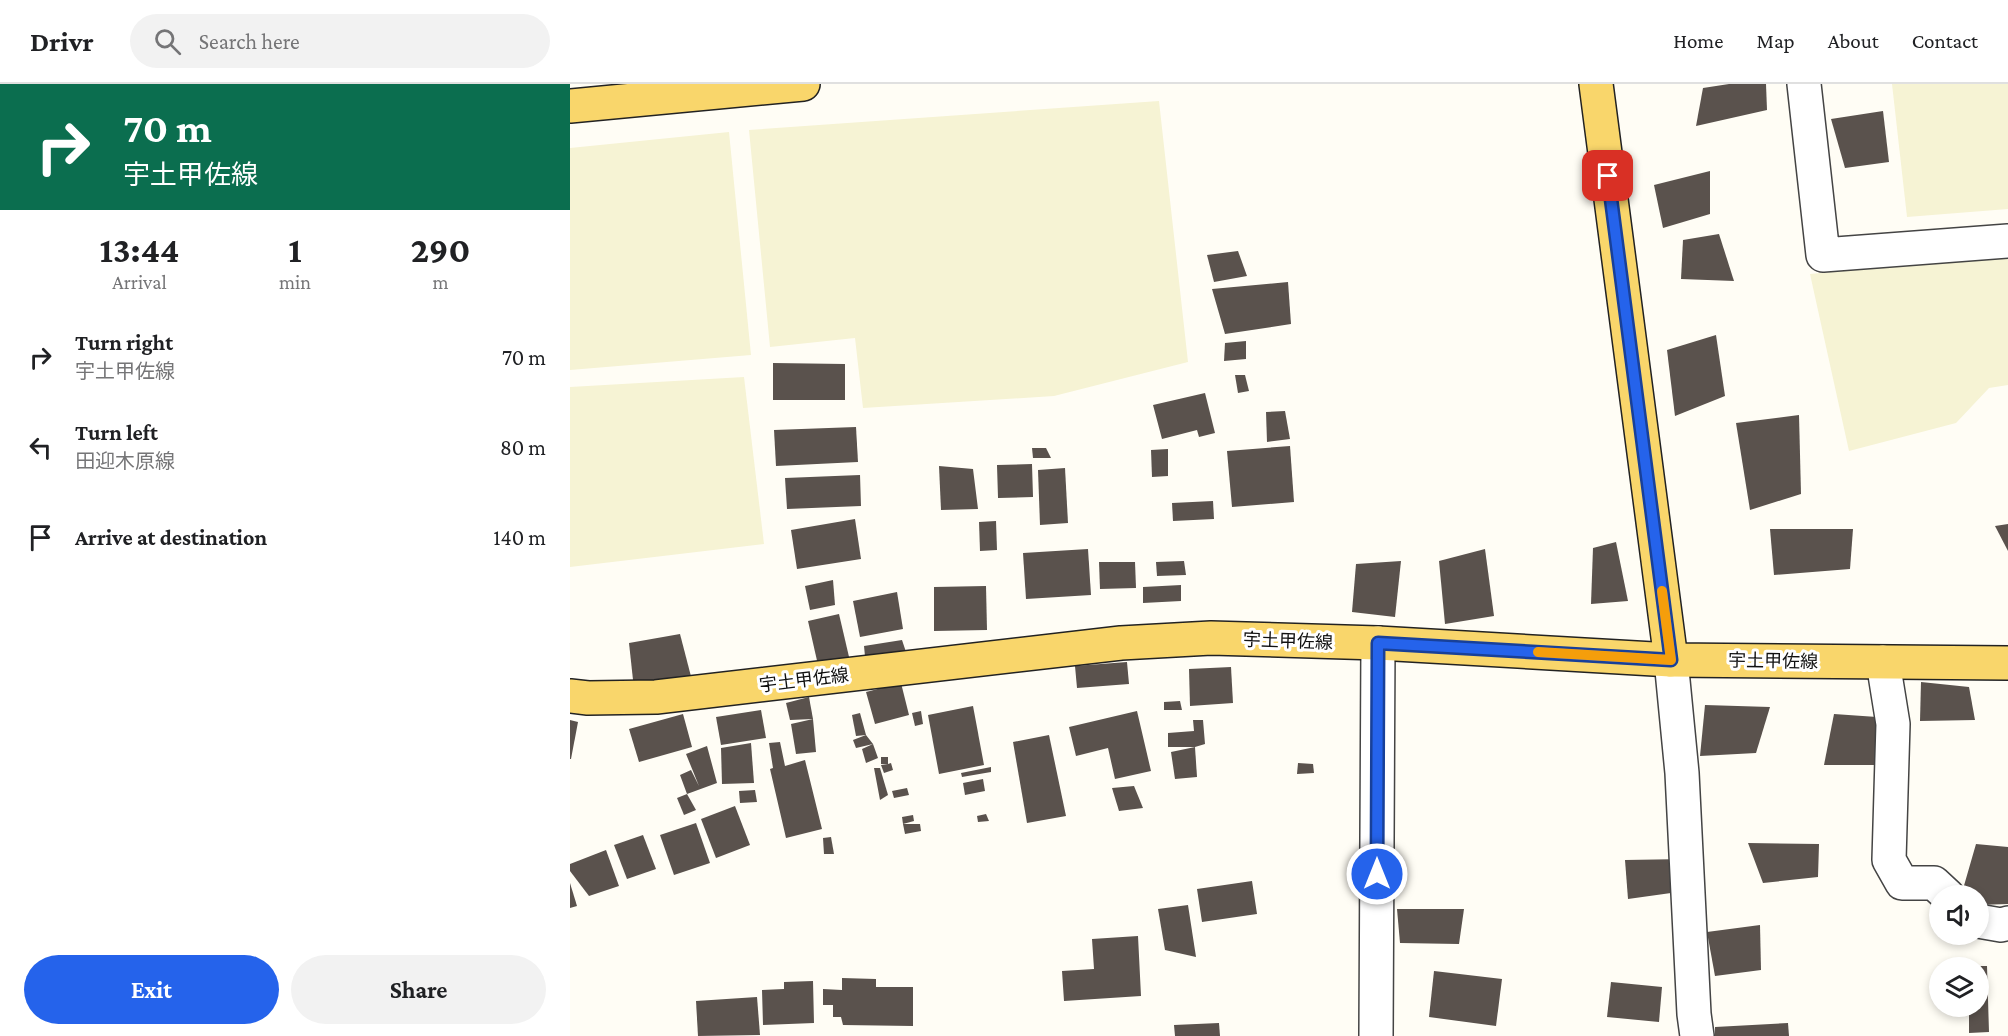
<!DOCTYPE html>
<meta charset="utf-8">
<style>
body{margin:0;font-family:"Crimson Pro","Noto Sans JP",serif;background:#f2f2f2;color:#202124;height:100vh;display:flex;flex-direction:column;font-size:22px;white-space:nowrap}
*{box-sizing:border-box;margin:0}
p{font-size:20px;color:#757577}
.icon{flex:none;width:33px;height:33px;fill:none;stroke:currentColor;stroke-width:2;stroke-linecap:round;stroke-linejoin:round}
.map{position:relative;flex:1;overflow:hidden}
.details{display:flex;flex-direction:column;background:#fff;width:570px}
.details>*{flex:none}
.guide{background:#0b6e4f;color:#fff;overflow:hidden}
.fabs{position:absolute;left:1359px;top:801px;display:grid;gap:12px}
.fabs a{display:grid;place-items:center;width:60px;height:60px;border-radius:50%;background:#fff;box-shadow:0 3px 9px #0003;font-size:30px}
.pin{position:absolute;display:grid;place-items:center;width:51px;height:51px;color:#fff;margin:-26px;border-radius:12px;box-shadow:0 3px 9px #0006}
.me{position:absolute;width:66px;margin:-33px;rotate:0deg;stroke-linejoin:round;filter:drop-shadow(0 0 4px #0008)}
.turn{display:flex;align-items:center;gap:21px;height:126px;padding:0 24px;font-size:27px}
.turn .icon{width:78px;height:78px;stroke-width:2.5}
.turn b{display:block;font-size:42px;line-height:51px}
.eta{display:flex;justify-content:space-evenly;align-items:center;height:102px;text-align:center}
.eta b{font-size:36px;font-weight:700;line-height:42px}
.button{display:flex;gap:12px;margin-top:auto;padding:12px 24px}
.button a{flex:1;height:69px;border-radius:36px;background:#2563eb;color:#fff;font-size:24px;font-weight:700;line-height:69px;text-align:center}
.button a+a{background:#f2f2f2;color:#202124}
ul{padding:0;list-style:none}
li{display:flex;align-items:center;gap:18px;height:90px;padding:0 24px}
li div{flex:1}
li b{display:block;font-size:22px}
li em{font-style:normal}
header{display:flex;align-items:center;gap:36px;box-sizing:border-box;height:84px;padding:0 30px;background:#fff;border-bottom:2px solid #e0e0e0}
header strong{font-size:28px}
nav{display:flex;gap:33px;margin-inline-start:auto;font-size:21px}
.search{width:420px;height:54px;background:#f2f2f2;display:flex;align-items:center;gap:15px;box-sizing:border-box;padding:0 21px;border-radius:33px;color:#757577;font-size:22px}
main{display:flex;flex:1;min-height:0}
.map>svg:first-child{display:block}
</style>
<header>
<strong>Drivr</strong>
<div class="search"><svg class="icon" aria-label="search" viewBox="0 0 24 24"><circle cx="10" cy="10" r="6"/><path d="M15 15l6 6"/></svg>Search here</div>
<nav><a>Home</a><a>Map</a><a>About</a><a>Contact</a></nav>
</header>
<main>
<section class="details">
<div class="guide">
<div class="turn"><svg class="icon" aria-label="right" viewBox="0 0 24 24"><path d="M7 20v-9h11M14 6l5 5-5 5"/></svg><div><b>70 m</b>宇土甲佐線</div></div>
</div>
<div class="eta">
<div><b>13:44</b><p>Arrival</p></div>
<div><b>1</b><p>min</p></div>
<div><b>290</b><p>m</p></div>
</div>
<ul>
<li><svg class="icon" aria-label="right" viewBox="0 0 24 24"><path d="M7 20v-9h11M14 6l5 5-5 5"/></svg><div><b>Turn right</b><p>宇土甲佐線</p></div><em>70 m</em></li>
<li><svg class="icon" aria-label="left" viewBox="0 0 24 24"><path d="M17 20v-9H6M10 6l-5 5 5 5"/></svg><div><b>Turn left</b><p>田迎木原線</p></div><em>80 m</em></li>
<li><svg class="icon" aria-label="arrive" viewBox="0 0 24 24"><path d="M6 21V4h12l-3 4 3 4H6"/></svg><div><b>Arrive at destination</b></div><em>140 m</em></li>
</ul>
<div class="button"><a>Exit</a><a>Share</a></div>
</section>
<div class="map">
<svg width="1438" height="952" viewBox="0 0 1438 952">
<rect width="100%" height="100%" fill="#fffdf5"/>
<g fill="#f6f3d4">
<polygon points="1322,0 1438,0 1438,125 1337,133"/>
<polygon points="589,17 618,278 484,312 293,324 285,254 200,263 179,46"/>
<polygon points="159,48 181,271 0,286 0,64"/>
<polygon points="1438,172 1438,301 1419,304 1386,339 1279,367 1240,190"/>
<polygon points="174,293 194,460 0,483 0,303"/>
</g>
<g fill="#5a524d">
<polygon points="1159,0 1196,0 1197,26 1126,42 1133,4"/>
<polygon points="1313,27 1319,78 1275,84 1261,35"/>
<polygon points="1140,87 1140,130 1093,144 1084,101"/>
<polygon points="1149,150 1164,197 1111,195 1113,156"/>
<polygon points="668,167 677,192 644,198 637,171"/>
<polygon points="718,198 721,240 655,250 642,205"/>
<polygon points="1146,251 1155,312 1105,332 1097,266"/>
<polygon points="676,257 676,275 654,277 655,259"/>
<polygon points="203,279 275,280 275,316 203,316"/>
<polygon points="665,291 675,291 679,307 668,309"/>
<polygon points="635,309 645,349 629,353 627,346 592,355 583,321"/>
<polygon points="715,327 720,355 697,358 696,328"/>
<polygon points="1229,331 1231,410 1180,426 1166,339"/>
<polygon points="286,343 288,378 206,382 204,346"/>
<polygon points="720,362 724,418 662,423 657,367"/>
<polygon points="462,364 476,364 481,374 463,374"/>
<polygon points="598,365 598,392 582,393 581,366"/>
<polygon points="462,380 463,413 428,414 427,381"/>
<polygon points="369,382 403,385 408,425 371,426"/>
<polygon points="495,384 498,439 470,441 468,386"/>
<polygon points="290,391 291,422 217,425 215,394"/>
<polygon points="643,417 644,435 603,437 602,419"/>
<polygon points="285,435 291,475 227,485 221,446"/>
<polygon points="426,437 427,466 410,467 409,438"/>
<polygon points="1438,440 1438,467 1425,442"/>
<polygon points="1200,445 1283,445 1280,485 1204,491"/>
<polygon points="1046,458 1058,517 1021,520 1023,464"/>
<polygon points="518,465 521,511 456,515 453,469"/>
<polygon points="915,465 924,532 875,540 869,477"/>
<polygon points="614,477 616,491 587,492 586,478"/>
<polygon points="831,477 825,533 782,528 786,480"/>
<polygon points="529,478 565,478 566,504 530,505"/>
<polygon points="263,496 265,521 240,526 235,502"/>
<polygon points="611,501 611,517 573,519 573,503"/>
<polygon points="416,502 417,546 364,547 364,503"/>
<polygon points="327,508 333,545 290,553 283,517"/>
<polygon points="269,530 283,590 248,581 238,537"/>
<polygon points="110,550 124,604 64,605 59,559"/>
<polygon points="332,556 339,577 296,583 294,562"/>
<polygon points="557,578 559,600 507,604 505,582"/>
<polygon points="661,583 663,619 620,622 619,585"/>
<polygon points="1351,598 1399,603 1405,636 1350,637"/>
<polygon points="331,599 339,631 305,640 296,608"/>
<polygon points="239,613 243,635 220,636 216,619"/>
<polygon points="610,617 612,626 594,626 594,618"/>
<polygon points="1135,621 1200,623 1186,669 1130,672"/>
<polygon points="403,622 414,681 369,690 358,631"/>
<polygon points="191,626 196,654 151,661 146,633"/>
<polygon points="351,627 353,640 345,642 342,629"/>
<polygon points="567,627 581,687 545,695 538,664 506,672 499,643"/>
<polygon points="290,629 296,651 286,652 282,631"/>
<polygon points="113,630 122,663 69,678 59,645"/>
<polygon points="1264,630 1307,633 1322,681 1254,681"/>
<polygon points="243,635 246,668 226,670 221,640"/>
<polygon points="0,636 8,638 1,675 0,675"/>
<polygon points="623,636 633,636 635,660 625,663 598,663 598,649 624,647"/>
<polygon points="296,651 303,660 308,674 296,679 292,665 303,660 286,664 283,656"/>
<polygon points="479,651 496,732 457,739 443,658"/>
<polygon points="210,658 215,682 235,676 252,745 216,754 200,685 203,684 199,659"/>
<polygon points="181,659 184,699 152,700 151,664"/>
<polygon points="137,662 147,699 117,710 110,691 121,686 129,702 116,670"/>
<polygon points="625,663 627,693 605,695 601,668"/>
<polygon points="311,673 318,673 318,680 321,679 323,686 314,689 311,681 318,680 311,680"/>
<polygon points="728,679 743,680 744,689 727,690"/>
<polygon points="421,683 421,688 392,693 391,689"/>
<polygon points="304,684 310,684 318,711 310,716"/>
<polygon points="413,695 415,707 395,711 393,699"/>
<polygon points="564,702 573,724 549,727 542,704"/>
<polygon points="337,704 339,711 324,714 322,707"/>
<polygon points="185,706 187,718 170,719 169,707"/>
<polygon points="117,710 126,726 114,731 107,714"/>
<polygon points="165,722 180,761 146,774 131,735"/>
<polygon points="416,730 419,737 408,738 407,732"/>
<polygon points="343,731 344,737 333,740 332,733"/>
<polygon points="126,739 140,779 104,791 90,751"/>
<polygon points="333,740 350,740 351,747 335,750"/>
<polygon points="73,751 86,785 57,795 44,761"/>
<polygon points="261,753 264,770 254,770 253,754"/>
<polygon points="1178,759 1249,760 1248,793 1193,799"/>
<polygon points="1406,760 1438,763 1438,820 1408,821 1408,812 1391,812"/>
<polygon points="36,766 49,802 19,812 0,787 0,780"/>
<polygon points="1116,775 1101,809 1058,815 1055,776"/>
<polygon points="682,797 687,830 632,838 627,805"/>
<polygon points="0,799 7,822 0,824"/>
<polygon points="618,821 626,873 595,866 588,825"/>
<polygon points="827,825 894,825 889,860 830,859"/>
<polygon points="1190,841 1191,886 1145,892 1137,848"/>
<polygon points="568,852 571,912 494,917 492,887 524,885 522,855"/>
<polygon points="1408,882 1417,882 1419,948 1399,949 1399,922 1408,922"/>
<polygon points="864,887 932,895 926,942 859,933"/>
<polygon points="272,894 306,895 306,903 343,903 343,942 273,941 271,933 263,933 263,921 253,921 253,905 272,906"/>
<polygon points="243,897 244,939 193,941 192,906 214,905 214,898"/>
<polygon points="1041,898 1092,903 1089,938 1037,933"/>
<polygon points="187,913 190,951 128,952 126,917"/>
<polygon points="649,939 650,952 605,952 604,941"/>
<polygon points="1218,939 1219,952 1145,952 1145,943"/>
</g>
<g fill="none" stroke-linecap="round" stroke-linejoin="round">
<g stroke="#444" stroke-width="36">
<g id="minor">
<polyline points="1234,0 1253,171 1438,157"/>
<polyline points="1101,576 1112,689 1124,930 1127,952"/>
<polyline points="1313,578 1323,640 1319,776 1332,799 1364,799 1378,812"/>
<polyline points="1408,837 1431,841 1438,839"/>
<polyline points="806,952 808,559"/>
</g>
</g>
<g stroke="#222" stroke-width="36">
<g id="major">
<polyline points="1026,0 1101,576"/>
<polyline points="0,22 233,0"/>
<polyline points="0,612 18,614 86,613 551,559 641,554 808,559 1101,576 1438,579"/>
</g>
</g>
<use href="#minor" stroke="#fff" stroke-width="33"/>
<use href="#major" stroke="#f9d66b" stroke-width="33"/>
</g>
<g fill="none" stroke-linecap="round" stroke-linejoin="round">
<g stroke="#184099" stroke-width="15">
<polyline id="route" points="807,790 808,559 1101,576 1038,92"/>
</g>
<use href="#route" stroke="#2563eb" stroke-width="10"/>
<polyline stroke="#f59e0b" stroke-width="10" points="968,568 1101,576 1092,507"/>
</g>
<g text-anchor="middle" dominant-baseline="central" stroke-width="6" stroke-linejoin="round" paint-order="stroke">
<g font-size="18" fill="#111" stroke="#fff">
<text transform="translate(718 557) rotate(2)">宇土甲佐線</text>
<text transform="translate(1203 577) rotate(1)">宇土甲佐線</text>
<text transform="translate(234 596) rotate(-7)">宇土甲佐線</text>
</g>
</g>
</svg>
<div class="fabs">
<a><svg class="icon" aria-label="sound" viewBox="0 0 24 24"><path d="M4 9h4l5-4v14l-5-4H4zM17 9q2 3 0 6"/></svg></a>
<a><svg class="icon" aria-label="layers" viewBox="0 0 24 24"><path d="M12 4l9 5-9 5-9-5zM3 14l9 5 9-5"/></svg></a>
</div>
<div class="pin" style="left:1038px;top:92px;background:#d93025"><svg class="icon" aria-label="arrive" viewBox="0 0 24 24"><path d="M6 21V4h12l-3 4 3 4H6"/></svg></div>
<svg class="me" style="left:807px;top:790px" viewBox="-20 -20 40 40"><circle r="17" fill="#2563eb" stroke="#fff" stroke-width="3"/><path d="M0-11L8 9 0 5-8 9z" fill="#fff"/></svg>
</div>
</main>
